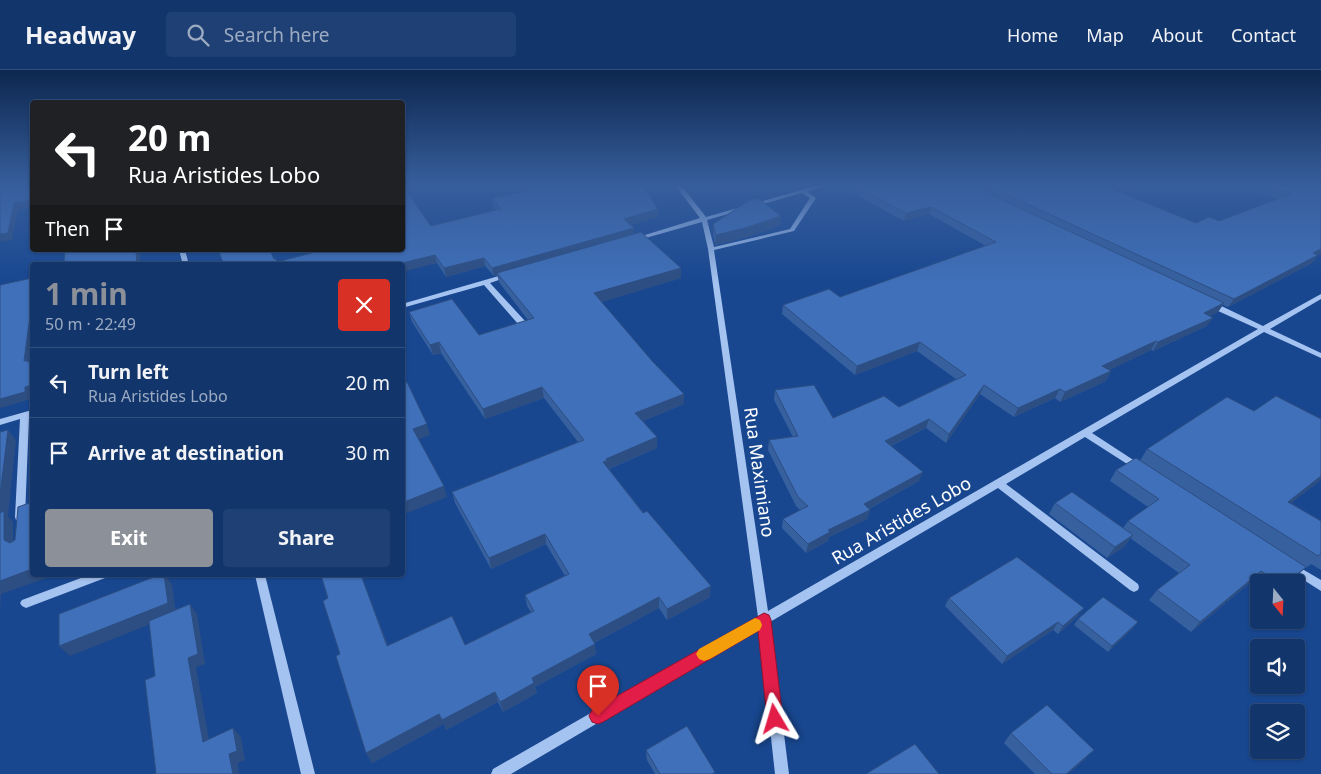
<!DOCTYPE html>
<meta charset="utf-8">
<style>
body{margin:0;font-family:"Noto Sans",sans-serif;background:#1f4074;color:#f1f3f6;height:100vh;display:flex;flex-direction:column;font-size:19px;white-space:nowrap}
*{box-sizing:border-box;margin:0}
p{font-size:16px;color:#9cabc2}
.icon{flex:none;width:28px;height:28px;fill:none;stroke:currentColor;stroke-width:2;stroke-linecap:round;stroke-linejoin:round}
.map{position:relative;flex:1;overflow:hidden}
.panel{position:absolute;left:30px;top:192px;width:375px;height:315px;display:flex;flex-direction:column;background:#12356c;border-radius:5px;box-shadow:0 1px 4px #0004,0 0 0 1px #31507f}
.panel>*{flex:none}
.hud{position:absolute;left:30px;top:30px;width:375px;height:152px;border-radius:5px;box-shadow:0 1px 4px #0004,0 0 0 1px #31507f;background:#202124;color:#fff;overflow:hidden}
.needle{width:32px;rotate:162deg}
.fabs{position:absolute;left:1250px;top:504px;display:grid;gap:10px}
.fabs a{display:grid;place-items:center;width:55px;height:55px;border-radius:5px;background:#12356c;box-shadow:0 1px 4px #0004,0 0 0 1px #31507f;font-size:25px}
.pin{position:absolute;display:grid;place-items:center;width:42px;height:42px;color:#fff;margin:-51px -21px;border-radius:50% 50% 50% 0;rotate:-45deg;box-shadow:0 0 5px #0007}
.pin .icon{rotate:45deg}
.me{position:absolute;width:55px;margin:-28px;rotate:353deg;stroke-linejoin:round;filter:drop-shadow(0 0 4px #0008)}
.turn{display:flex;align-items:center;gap:18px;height:105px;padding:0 15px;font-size:22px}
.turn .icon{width:65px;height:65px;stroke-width:2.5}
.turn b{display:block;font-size:35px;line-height:42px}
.then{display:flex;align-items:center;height:48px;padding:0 15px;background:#0003;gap:10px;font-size:19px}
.round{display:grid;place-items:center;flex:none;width:52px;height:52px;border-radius:5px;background:#1f4074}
.overview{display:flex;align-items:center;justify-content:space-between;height:85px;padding:0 15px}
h1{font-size:30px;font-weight:700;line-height:38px;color:#8c9099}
.primary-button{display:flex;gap:10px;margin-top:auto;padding:10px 15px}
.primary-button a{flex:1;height:58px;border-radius:5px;background:#8c9099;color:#fff;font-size:20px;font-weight:700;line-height:58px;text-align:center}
.primary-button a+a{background:#1f4074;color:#f1f3f6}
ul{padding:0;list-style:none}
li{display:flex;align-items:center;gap:15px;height:70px;padding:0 15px;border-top:1px solid #31507f}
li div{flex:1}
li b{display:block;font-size:19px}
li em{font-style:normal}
header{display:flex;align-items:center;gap:30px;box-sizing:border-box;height:70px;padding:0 25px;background:#12356c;border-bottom:1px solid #31507f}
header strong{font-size:24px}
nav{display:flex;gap:28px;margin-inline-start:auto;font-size:18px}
.search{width:350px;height:45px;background:#1f4074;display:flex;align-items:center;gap:12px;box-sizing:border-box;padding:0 18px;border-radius:5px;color:#9cabc2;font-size:19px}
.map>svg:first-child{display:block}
</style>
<header>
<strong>Headway</strong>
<div class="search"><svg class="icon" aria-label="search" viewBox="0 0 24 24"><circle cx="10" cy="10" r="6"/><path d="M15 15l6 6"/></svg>Search here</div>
<nav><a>Home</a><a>Map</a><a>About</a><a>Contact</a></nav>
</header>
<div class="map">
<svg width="1321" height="704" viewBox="0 0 1321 704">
<rect width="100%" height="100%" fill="#184790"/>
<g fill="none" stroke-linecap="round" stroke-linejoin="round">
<g fill="#a5c3f0" fill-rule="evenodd">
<path d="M675,115H681L706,147L819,115H827L807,122L816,128L794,161L714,180L768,541L1258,259L1207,236V232H1213L1263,256L1321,224V229L1270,259L1321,283V288L1264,262L1092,363L1141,395L1143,397L1141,399H1135L1085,367L1006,414L1138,514L1139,517L1138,520L1134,522L1130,520L998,418L770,552L789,704H775L759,558L511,704H491L493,699L758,547L708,179L702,152L635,171L632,169L700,148ZM802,123L810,128L790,159L714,177L707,150Z"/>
<polygon points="179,180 185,180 189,195 183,195"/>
<polygon points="509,203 512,205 511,206 490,213 525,251 525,255 519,255 484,215 402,238 402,234"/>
<polygon points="32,340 32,346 29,347 25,447 24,450 20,451 16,450 15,447 20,349 0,355 0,349"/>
<polygon points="1292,493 1321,510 1321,521 1288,500 1287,497 1288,494"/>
<polygon points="89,505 106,505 105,508 26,538 22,536 20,533 22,530"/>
<polygon points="255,505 265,505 315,704 301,704"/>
</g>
</g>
<g fill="#37609f">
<polygon points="527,115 658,139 658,147 630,155 634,158 634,164 681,198 681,208 601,232 684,334 643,351 657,367 657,378 609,399 710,527 667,550 659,538 594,573 596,584 535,617 537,623 503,642 498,632 446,660 444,654 372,693 366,683 340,584 328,528 321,505 361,505 388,576 465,575 531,542 527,536 525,525 565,506 546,474 491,499 455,433 452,422 578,372 544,328 485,349 441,283 433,285 412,252 409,242 479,265 528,250 499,212 497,205 494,206 485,196 446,207 437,193 402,195 224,195 274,189 277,192 496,140 493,136 492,128 528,121"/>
<polygon points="705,115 765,115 715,123"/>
<polygon points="838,115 1142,115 1120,123 1196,153 1219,151 1278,129 1236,115 1321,115 1317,186 1312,193 1228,237 1223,235 1218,242 1210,246 1207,256 1153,281 1151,280 1109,300 1111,301 1106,311 1060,332 1055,328 1014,347 980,324 946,373 926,358 891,376 919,411 869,439 870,440 867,449 829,467 828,471 806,483 782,458 783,449 800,440 796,436 768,380 769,370 793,367 774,330 775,320 833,348 899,337 956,309 917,281 855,305 782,244 783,235 840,227 986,176 929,144 904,151"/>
<polygon points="781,146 780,156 744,168 715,175 713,164 713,154"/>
<polygon points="1254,341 1321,349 1321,410 1291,433 1321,451 1321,500 1311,494 1306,498 1305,498 1290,512 1259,512 1259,516 1252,511 1191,562 1149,530 1157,520 1179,503 1130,468 1125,476 1107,488 1049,444 1055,433 1123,458 1128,451 1148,437 1110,411 1116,400 1140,391 1147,379"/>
<polygon points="949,528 1078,546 1058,564 1053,560 1002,594 945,536"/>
<polygon points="1078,549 1133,558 1108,582 1074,555"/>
<polygon points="1011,663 1085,689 1068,704 1035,704 1004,673"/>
<polygon points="646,680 715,704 655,704 647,690"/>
</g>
<g fill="#2d4e82">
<polygon points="721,115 765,115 715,123 715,116"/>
<polygon points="1124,115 1142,115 1108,127 1112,119"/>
<polygon points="32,130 32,138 18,140 12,170 0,172 0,164 14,133"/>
<polygon points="931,137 929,144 904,151 906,143"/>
<polygon points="658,139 658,147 624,157 624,149"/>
<polygon points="781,146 780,156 744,168 715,175 716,165"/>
<polygon points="634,158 634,166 497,203 497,205 494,206 492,198"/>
<polygon points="1321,179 1321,184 1317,186 1312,193 1228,237 1234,229 1313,183"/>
<polygon points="136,180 140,181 140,195 137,195"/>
<polygon points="435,185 437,193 402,202 402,195 394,195"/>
<polygon points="484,188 485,196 446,207 444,198"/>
<polygon points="376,191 377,195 369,195"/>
<polygon points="681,198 681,208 595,234 594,223"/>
<polygon points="1224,233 1218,242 1199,252 1204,243"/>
<polygon points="31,239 32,239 32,272 30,294 24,291"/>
<polygon points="1213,248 1207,256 1153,281 1158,272"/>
<polygon points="1156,271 1151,280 1098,306 1102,296"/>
<polygon points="439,272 441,283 433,285 430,275"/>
<polygon points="920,272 917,281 855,305 857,296"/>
<polygon points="1111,301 1106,311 1060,332 1065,322"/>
<polygon points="32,315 32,324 31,325 31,329 1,338 0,336 0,329 25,317"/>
<polygon points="984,315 980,324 946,373 949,364"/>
<polygon points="542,317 544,328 485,349 483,339"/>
<polygon points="1060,319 1055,328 1014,347 1018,338"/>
<polygon points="684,324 684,334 636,354 635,343"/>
<polygon points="929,349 926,358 882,380 885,371"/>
<polygon points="427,354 430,365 417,370 413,359"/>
<polygon points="8,360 16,370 8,446 13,452 13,481 4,470 0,446 0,425"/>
<polygon points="657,367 657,378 608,399 603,392 606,389"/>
<polygon points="923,402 919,411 861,443 864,434"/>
<polygon points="1321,406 1321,410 1277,444 1288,432"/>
<polygon points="444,416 447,427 402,445 402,433"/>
<polygon points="870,440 867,449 829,467 828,471 806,483 808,474 828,460"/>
<polygon points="545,464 546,474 491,499 489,488"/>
<polygon points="1133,465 1125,476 1107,488 1115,477"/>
<polygon points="1306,497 1290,512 1288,512"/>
<polygon points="32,499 32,505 55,505 1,524 0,543 0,511"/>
<polygon points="1261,501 1252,511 1191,562 1200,552"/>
<polygon points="164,505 165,505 172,514 176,544 70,586 59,576"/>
<polygon points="361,505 392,587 387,576"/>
<polygon points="711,516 710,527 667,550 667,539"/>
<polygon points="659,527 659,538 590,575 589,564"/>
<polygon points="190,534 197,544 205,594 196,597 211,681 203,672 188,588"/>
<polygon points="1084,538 1078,546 1058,564 1063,556"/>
<polygon points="1058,552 1053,560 1002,594 1007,586"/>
<polygon points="1138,552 1133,558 1108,582 1112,576"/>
<polygon points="595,574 596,584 535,617 537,623 503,642 500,632 532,608"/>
<polygon points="495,622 498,632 446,660 444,654 372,693 366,683 439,644"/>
<polygon points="233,658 241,667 245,690 238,693 239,704 233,704 229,684"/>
<polygon points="1094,680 1085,689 1068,704 1066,704"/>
</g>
<g fill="#4070b9" stroke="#2d4e82">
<polygon points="0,115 32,115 32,130 14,133 8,163 0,164"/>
<polygon points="402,115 431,156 501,139 492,128 530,120 527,115 642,115 658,139 624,149 634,158 492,198 484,188 444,198 435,185 394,195 378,195 376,191 369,195 224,195 218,180 270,180 274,189 276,189 277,192 323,180 402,180"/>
<polygon points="853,115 970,115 1224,233 1204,243 1213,248 1158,272 1156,271 1102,296 1111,301 1065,322 1060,319 1018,338 984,315 949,364 929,349 885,371 923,402 864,434 870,440 828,460 830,462 808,474 783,449 808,436 798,427 769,370 798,366 775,320 814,315 833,348 884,326 899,337 966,305 920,272 857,296 783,235 829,219 840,227 996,172 931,137 906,143"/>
<polygon points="986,115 1124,115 1112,119 1196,153 1209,147 1219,151 1291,124 1262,115 1321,115 1321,179 1313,183 1318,185 1234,229"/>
<polygon points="758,128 781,146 745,158 716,165 713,154 748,131"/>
<polygon points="641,162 681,198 594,223 653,292 684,324 635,343 657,367 606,389 607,391 603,392 643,443 647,441 711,516 667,539 659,527 589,564 595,574 532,608 534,613 500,632 495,622 442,650 439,644 366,683 336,586 340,584 323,531 328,528 321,505 361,505 387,576 452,546 465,575 534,541 525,525 569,504 545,464 489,488 452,422 584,370 542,317 483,339 439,272 430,275 409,242 452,229 479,265 534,248 497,203"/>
<polygon points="65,180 136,180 137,195 50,195 64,192"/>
<polygon points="32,208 32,239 31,239 24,291 28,290 27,292 32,291 32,315 25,317 25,322 0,329 0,215"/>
<polygon points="407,312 427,354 413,359 444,416 402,433 402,313"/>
<polygon points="1276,326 1321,349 1321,406 1288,432 1321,451 1321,483 1318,486 1147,379 1227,327 1254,341"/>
<polygon points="8,360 0,425 0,362"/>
<polygon points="1136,388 1306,497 1288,512 1279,512 1261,501 1200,552 1157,520 1190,495 1128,451 1159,429 1116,400"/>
<polygon points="1072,422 1133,465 1115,477 1055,433"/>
<polygon points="32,432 32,499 0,511 0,443 4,441 4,470 10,473 15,470 18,437"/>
<polygon points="1017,487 1084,538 1063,556 1058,552 1007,586 949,528"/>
<polygon points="159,505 164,505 168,533 59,576 59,544"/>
<polygon points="1103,527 1138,552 1112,576 1078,549"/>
<polygon points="190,534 198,584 188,588 203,672 233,658 237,681 229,684 233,704 153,704 156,703 145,610 155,606 149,551"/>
<polygon points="1047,635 1094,680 1066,704 1052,704 1011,663"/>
<polygon points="687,656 715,702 712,704 660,704 646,680"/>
<polygon points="915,674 939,704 866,704"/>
</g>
<linearGradient id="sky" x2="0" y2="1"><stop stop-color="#0d274f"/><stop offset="0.54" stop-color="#375e9c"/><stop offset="1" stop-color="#375e9c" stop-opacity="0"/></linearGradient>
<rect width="1321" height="213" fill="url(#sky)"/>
<polygon fill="#e11d48" stroke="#92132f" points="764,543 769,545 771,550 783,649 781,654 775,657 769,654 767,649 758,561 603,652 598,654 592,652 589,646 592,640"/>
<polygon fill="#f59e0b" points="755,548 760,550 762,555 760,560 710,589 704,591 699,589 696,584 699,579"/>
<g text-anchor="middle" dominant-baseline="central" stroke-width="4" stroke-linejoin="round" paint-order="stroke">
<g font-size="18" fill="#fff" stroke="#184790">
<text transform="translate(760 402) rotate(82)">Rua Maximiano</text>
<text transform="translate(901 450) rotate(-30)">Rua Aristides Lobo</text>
</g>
</g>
</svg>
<div class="fabs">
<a><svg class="needle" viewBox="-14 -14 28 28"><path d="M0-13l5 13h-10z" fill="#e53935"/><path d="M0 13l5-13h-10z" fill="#9cabc2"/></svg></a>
<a><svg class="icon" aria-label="sound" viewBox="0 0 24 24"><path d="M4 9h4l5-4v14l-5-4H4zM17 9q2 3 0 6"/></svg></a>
<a><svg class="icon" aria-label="layers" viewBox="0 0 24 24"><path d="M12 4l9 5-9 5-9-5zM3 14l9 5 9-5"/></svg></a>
</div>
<div class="pin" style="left:598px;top:646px;background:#d93025"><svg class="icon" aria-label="arrive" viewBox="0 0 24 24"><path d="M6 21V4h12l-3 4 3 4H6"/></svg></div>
<svg class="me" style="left:775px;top:649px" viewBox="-20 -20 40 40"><path d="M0-17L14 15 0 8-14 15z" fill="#e11d48" stroke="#fff" stroke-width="4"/></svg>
<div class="hud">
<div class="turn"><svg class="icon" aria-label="left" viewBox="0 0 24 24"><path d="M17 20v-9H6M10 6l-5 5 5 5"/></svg><div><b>20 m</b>Rua Aristides Lobo</div></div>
<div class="then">Then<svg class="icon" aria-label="arrive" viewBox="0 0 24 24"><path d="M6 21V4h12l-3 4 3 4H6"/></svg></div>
</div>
<section class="panel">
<div class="overview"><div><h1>1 min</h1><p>50 m · 22:49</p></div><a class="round" style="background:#d93025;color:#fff"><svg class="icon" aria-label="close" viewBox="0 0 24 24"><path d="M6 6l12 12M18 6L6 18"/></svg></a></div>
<ul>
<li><svg class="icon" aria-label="left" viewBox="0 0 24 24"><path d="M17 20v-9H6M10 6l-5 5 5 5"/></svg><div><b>Turn left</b><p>Rua Aristides Lobo</p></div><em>20 m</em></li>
<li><svg class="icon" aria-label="arrive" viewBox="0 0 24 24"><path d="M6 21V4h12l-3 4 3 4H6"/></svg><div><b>Arrive at destination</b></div><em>30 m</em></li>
</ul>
<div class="primary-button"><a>Exit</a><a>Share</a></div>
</section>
</div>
